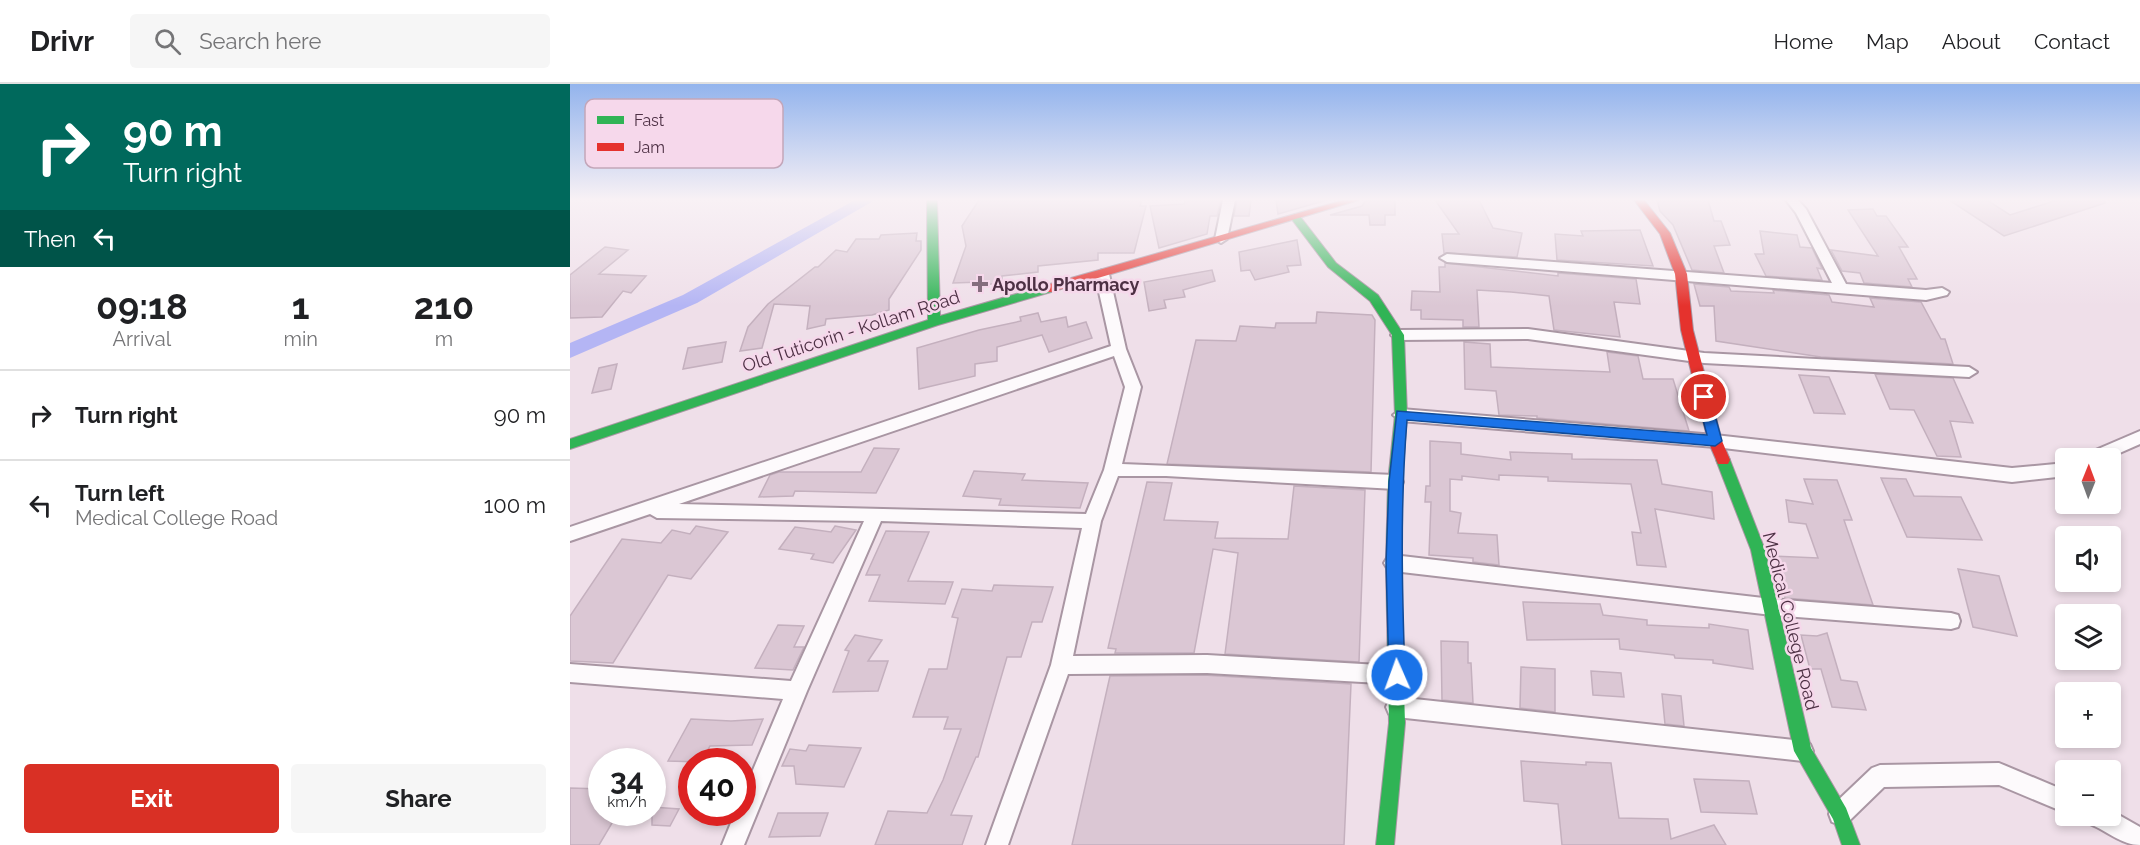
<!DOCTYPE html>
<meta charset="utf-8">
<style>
body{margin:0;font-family:Raleway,sans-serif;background:#f6f6f6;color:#202124;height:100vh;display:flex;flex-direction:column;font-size:22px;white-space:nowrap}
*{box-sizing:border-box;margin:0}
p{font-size:20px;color:#757577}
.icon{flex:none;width:33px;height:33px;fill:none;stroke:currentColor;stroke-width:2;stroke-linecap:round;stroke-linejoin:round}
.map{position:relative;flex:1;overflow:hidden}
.drawer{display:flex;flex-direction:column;background:#fff;width:570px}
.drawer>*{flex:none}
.top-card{background:#00695c;color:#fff;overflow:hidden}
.needle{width:39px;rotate:1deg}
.buttons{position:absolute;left:1485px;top:364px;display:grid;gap:12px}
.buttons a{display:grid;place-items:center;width:66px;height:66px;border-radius:6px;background:#fff;box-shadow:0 3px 9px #0003;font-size:30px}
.speed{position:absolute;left:18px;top:664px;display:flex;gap:12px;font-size:30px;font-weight:700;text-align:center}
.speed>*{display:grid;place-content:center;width:78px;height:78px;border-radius:50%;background:#fff;box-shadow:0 3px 9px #0003;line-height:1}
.speed small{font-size:15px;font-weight:400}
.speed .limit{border:9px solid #d22;background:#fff;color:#111}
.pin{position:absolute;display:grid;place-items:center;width:51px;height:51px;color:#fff;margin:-26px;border:3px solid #fff;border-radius:50%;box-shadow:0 2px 6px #0007}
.me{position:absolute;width:66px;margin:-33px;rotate:358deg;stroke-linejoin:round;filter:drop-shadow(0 0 4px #0008)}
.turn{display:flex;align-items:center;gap:21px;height:126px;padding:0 24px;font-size:27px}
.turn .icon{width:78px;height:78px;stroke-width:2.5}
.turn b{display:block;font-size:42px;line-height:51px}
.then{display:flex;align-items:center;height:57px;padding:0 24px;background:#0003;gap:12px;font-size:22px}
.eta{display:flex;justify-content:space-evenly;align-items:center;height:102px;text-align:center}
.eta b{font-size:36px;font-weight:700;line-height:42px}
.cta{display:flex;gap:12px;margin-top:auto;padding:12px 24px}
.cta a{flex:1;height:69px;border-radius:6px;background:#d93025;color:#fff;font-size:24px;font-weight:700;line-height:69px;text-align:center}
.cta a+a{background:#f6f6f6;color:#202124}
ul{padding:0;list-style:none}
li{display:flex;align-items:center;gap:18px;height:90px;padding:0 24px;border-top:2px solid #e0e0e0}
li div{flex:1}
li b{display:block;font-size:22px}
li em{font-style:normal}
header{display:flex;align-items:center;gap:36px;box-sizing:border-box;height:84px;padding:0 30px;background:#fff;border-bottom:2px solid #e0e0e0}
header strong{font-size:28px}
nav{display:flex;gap:33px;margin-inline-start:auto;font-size:21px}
.search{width:420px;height:54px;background:#f6f6f6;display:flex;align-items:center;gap:15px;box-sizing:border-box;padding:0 21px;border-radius:6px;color:#757577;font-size:22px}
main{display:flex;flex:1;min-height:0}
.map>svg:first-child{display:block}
</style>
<header>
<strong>Drivr</strong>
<div class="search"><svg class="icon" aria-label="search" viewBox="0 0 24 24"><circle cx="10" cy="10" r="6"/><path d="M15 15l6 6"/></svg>Search here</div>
<nav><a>Home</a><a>Map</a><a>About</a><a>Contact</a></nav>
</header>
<main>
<section class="drawer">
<div class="top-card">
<div class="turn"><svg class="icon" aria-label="right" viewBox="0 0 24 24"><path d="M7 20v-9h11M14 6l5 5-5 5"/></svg><div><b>90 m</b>Turn right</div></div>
<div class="then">Then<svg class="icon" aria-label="left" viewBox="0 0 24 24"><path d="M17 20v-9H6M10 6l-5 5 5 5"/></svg></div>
</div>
<div class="eta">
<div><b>09:18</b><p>Arrival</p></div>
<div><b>1</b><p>min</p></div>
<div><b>210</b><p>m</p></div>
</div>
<ul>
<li><svg class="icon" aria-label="right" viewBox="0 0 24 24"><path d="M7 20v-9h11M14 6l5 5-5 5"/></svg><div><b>Turn right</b></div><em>90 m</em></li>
<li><svg class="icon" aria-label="left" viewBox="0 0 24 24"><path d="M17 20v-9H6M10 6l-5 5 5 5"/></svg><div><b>Turn left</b><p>Medical College Road</p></div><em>100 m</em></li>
</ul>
<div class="cta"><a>Exit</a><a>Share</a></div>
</section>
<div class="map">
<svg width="1570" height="761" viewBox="0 0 1570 761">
<rect width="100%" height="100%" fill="#efdfe9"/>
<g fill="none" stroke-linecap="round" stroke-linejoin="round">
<polygon fill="#b4b5f4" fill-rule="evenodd" points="285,116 305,116 127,219 0,274 0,259 113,211"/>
</g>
<g fill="#dbc7d4" stroke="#c4b0be" stroke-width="1.5">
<polygon points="409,116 572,116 570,122 576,122 564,169 528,169 528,176 468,182 468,188 432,192 432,199 411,201 412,198 383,199 396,162 392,142"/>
<polygon points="616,116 651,116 647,132 640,132 637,150 589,164 580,122 614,120"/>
<polygon points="667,116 681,116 679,132 664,132"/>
<polygon points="706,116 757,116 708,130"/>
<polygon points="796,116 825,116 825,131 815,131 815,141 800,141 799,131 760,131 792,122"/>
<polygon points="865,116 909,116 923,144 952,149 947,173 874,169 872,150 889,150"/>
<polygon points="1087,116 1138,116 1144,137 1151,137 1160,161 1144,162 1154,189 1122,186 1103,141 1090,127"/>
<polygon points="1379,116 1417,116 1440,131 1487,116 1534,116 1535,119 1434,152"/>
<polygon points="1303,125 1307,132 1316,132 1338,163 1329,163 1347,195 1338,195 1342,203 1294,199 1290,189 1272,187 1261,166 1308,172 1278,126"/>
<polygon points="1070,146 1083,182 987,176 985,150 1013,152 1011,147"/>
<polygon points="1190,147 1227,151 1230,163 1242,164 1252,185 1247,184 1252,196 1196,192 1185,170 1194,170"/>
<polygon points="347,149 346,157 351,157 351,166 319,215 319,226 302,231 256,235 255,241 237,245 240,222 204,220 192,264 170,267 178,243 198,220 245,183 248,183 266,166 277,168 286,155 309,155 311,151"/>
<polygon points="727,156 731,181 717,182 719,188 685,196 680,186 671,187 669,168"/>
<polygon points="35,163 58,166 29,190 76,192 61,209 53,207 32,233 0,234 0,191"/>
<polygon points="875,179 988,192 988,189 1066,195 1070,220 1044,218 1050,253 984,246 979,212 941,208 907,206 909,243 893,243 893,236 851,235 851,226 841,226 842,207 870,208 869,183 875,183"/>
<polygon points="642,186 645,197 613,206 615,213 594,216 596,224 579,227 574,198"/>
<polygon points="1124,200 1159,203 1161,207 1204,209 1203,206 1259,211 1262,218 1304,223 1300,214 1351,218 1371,255 1375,255 1383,280 1251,273 1146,257 1144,222 1130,222"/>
<polygon points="747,228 802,231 805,236 801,388 597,380 626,256 666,257 670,242 705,244 706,239 746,239"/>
<polygon points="468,229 471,238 496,233 498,243 516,238 522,254 479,268 472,251 427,263 427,277 405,280 405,292 349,305 347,264 409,246 451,237 450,233"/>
<polygon points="156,258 152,278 113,285 118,264"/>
<polygon points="894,258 920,260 921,283 1040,288 1037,268 1068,272 1073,295 1103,295 1119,347 967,334 967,332 929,331 926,307 895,305"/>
<polygon points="47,280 41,305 22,309 29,284"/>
<polygon points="1305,290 1383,294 1403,339 1380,337 1391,373 1367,372 1344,326 1320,325"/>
<polygon points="1229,291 1259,293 1275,330 1244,329"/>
<polygon points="860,357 891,359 891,370 941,376 940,368 1002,370 1002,375 1087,376 1092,400 1142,408 1144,435 1085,425 1096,483 1067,481 1062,448 1071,449 1061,400 978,397 978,393 929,391 929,396 892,392 892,396 880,395 880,427 891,429 888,449 927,451 929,481 903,478 903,474 859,471 861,418 855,418 856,402 860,402"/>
<polygon points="304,364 329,365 306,409 225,407 223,412 189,413 200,391 209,388 291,388"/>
<polygon points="404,387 455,390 452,396 518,399 510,424 429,421 431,415 393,412"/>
<polygon points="1311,394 1336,395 1344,412 1391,413 1412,456 1337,453"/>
<polygon points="1234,395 1267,396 1282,436 1274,436 1303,521 1215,514 1205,472 1248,474 1236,440 1219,438 1216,416 1243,420"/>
<polygon points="577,398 602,399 594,436 648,438 645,454 718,455 724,402 795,406 789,578 655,570 668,469 643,465 624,569 545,569 546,565 538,564"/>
<polygon points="126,442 158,448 121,495 98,491 43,579 0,577 0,532 52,455 91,459 102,446 120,450"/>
<polygon points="265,442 286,446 263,479 241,475 244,470 209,465 225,443 261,448"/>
<polygon points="316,447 359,448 338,497 383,498 375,520 299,517 310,491 296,491"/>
<polygon points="1388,485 1429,492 1447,552 1403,543"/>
<polygon points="424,501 483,503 472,538 462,538 451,573 437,573 408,673 406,673 381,731 402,732 392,761 305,761 318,727 357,729 373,696 391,645 374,645 378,633 343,633 359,585 377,585 388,534 382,533 392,505 422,507"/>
<polygon points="953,518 1030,520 1033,531 1077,536 1077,541 1139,544 1139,540 1178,546 1183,585 1143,579 1143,576 1105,574 1104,571 1050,565 1049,555 957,556"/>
<polygon points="208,541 234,542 224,563 234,563 223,586 185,584"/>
<polygon points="1257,549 1271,596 1287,598 1296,626 1262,623 1251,585 1240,585 1231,551 1247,552"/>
<polygon points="285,551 312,556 298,577 318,577 308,607 263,608 279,567 275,566"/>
<polygon points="871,557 898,558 898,579 901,579 903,619 872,616"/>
<polygon points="951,583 985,585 985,628 950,624"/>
<polygon points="1021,587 1051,589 1054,613 1023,611"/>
<polygon points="633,591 781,600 774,761 502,761 540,592"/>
<polygon points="1092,610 1111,612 1114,642 1095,640"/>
<polygon points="121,635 161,637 193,635 182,661 140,662 131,678 98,677"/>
<polygon points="239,661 291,664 274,703 226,700 224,682 212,682 220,665 236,667"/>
<polygon points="951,677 1016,681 1016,678 1041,679 1049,734 1098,735 1101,755 1144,741 1156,761 992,761 988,720 954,717"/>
<polygon points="1124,695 1179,697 1187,730 1131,728"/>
<polygon points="0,704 32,705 32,729 48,729 29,761 0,761"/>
<polygon points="82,723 109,725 100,742 82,741"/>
<polygon points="208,729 258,729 250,752 199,753"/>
</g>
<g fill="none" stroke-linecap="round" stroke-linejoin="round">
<g stroke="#a996a3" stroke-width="4">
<g id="street">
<polygon points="653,116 665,116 657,155 651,159 645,155"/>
<polygon points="1216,116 1228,116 1236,125 1276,200 1356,206 1372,204 1379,208 1377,211 1356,216 877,178 870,174 877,170 1262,199 1226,129"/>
<path d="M532,186L539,190L556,265L571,303L552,380L825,391L831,393L833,398L831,403L825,405L596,392H548L531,437L503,572L637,571L827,582L834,584L837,591L834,598L827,600L637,589L498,590L438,761H416L481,581L512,444L311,437L237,607L174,761H152L165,729H172V712L213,615L0,598V580L221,597L294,437L87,434L80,430L0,457V443L541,262L525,190ZM544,272L555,303L534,386L516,430L109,420Z"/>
<polygon points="958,245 1134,269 1399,283 1407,288 1399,293 1134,279 958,255 828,256 821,251 828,246"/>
<polygon points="831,325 1145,351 1442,384 1496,379 1496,392 1442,398 1145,363 831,337 823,331"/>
<polygon points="1570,347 1570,360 1536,375 1512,375 1514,371"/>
<polygon points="823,471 1202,515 1381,529 1388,531 1390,537 1388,543 1381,545 1202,531 823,487 817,484 814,479 817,474"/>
<polygon points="826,613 1233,657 1240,660 1243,667 1240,674 1233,677 826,633 819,630 816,623 819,616"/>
<polygon points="1429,679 1496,707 1496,729 1429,701 1314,703 1278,738 1270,741 1262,738 1259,730 1262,722 1302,684 1310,681"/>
<path d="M1540,726L1570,743V761C1552,761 1537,747 1520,740L1517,732H1540Z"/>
</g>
</g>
<g stroke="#a996a3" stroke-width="2">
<g id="fast">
<polygon points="357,116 367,116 370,232 477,201 483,205 481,208 368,241 0,365 0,355 358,236"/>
<polygon points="725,130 729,131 766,179 808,211 834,251 837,331 832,398 830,479 835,639 824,761 806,761 819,639 816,479 818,398 825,331 822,251 800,217 758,183 720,133"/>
<polygon points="1153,371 1158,372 1160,376 1195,466 1241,664 1276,724 1290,761 1272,761 1263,735 1224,667 1181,466 1146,376 1148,372"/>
</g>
</g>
<g stroke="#a996a3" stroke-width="2">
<g id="jam">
<polygon points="774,116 789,116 481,208 473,208 471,205 473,202"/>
<polygon points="1064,116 1074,116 1100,149 1117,190 1123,246 1152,357 1160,376 1158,380 1148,380 1138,357 1111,246 1105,190 1090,150"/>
</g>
</g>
<use href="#street" fill="#fdfafc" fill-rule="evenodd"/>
<use href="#fast" fill="#30b455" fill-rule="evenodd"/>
<use href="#jam" fill="#e5322d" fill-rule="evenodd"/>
</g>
<linearGradient id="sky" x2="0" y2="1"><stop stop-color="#93b4ed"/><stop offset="0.52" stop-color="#f8f1f5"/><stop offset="1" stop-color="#f8f1f5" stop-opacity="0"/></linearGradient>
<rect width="1570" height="222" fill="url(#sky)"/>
<path fill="#1a73e8" stroke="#114b97" stroke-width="1.5" d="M1134,309L1140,313L1152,357L1145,362L837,336C830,422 832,506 835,591L833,597L827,599L821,597L819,591L816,479L819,398L827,327L1137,351L1127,313Z"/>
<path fill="#866d7e" stroke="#f6d8eb" stroke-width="2" d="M407 191h6v6h6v6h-6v6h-6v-6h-6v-6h6z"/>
<g text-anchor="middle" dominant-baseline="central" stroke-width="5" stroke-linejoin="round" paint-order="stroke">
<g font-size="18" font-weight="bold" fill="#4d3044" stroke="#f6d8eb" text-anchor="start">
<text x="422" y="200">Apollo Pharmacy</text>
</g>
<g font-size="18" fill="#4d3044" stroke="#f6d8eb">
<text transform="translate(281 247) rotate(-18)">Old Tuticorin - Kollam Road</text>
<text transform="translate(1221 537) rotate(76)">Medical College Road</text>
</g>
</g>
<rect x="15" y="15" width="198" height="69" rx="9" fill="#f6d8eb" stroke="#c3a6b9" stroke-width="1.5"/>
<rect x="27" y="32" width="27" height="8" fill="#30b455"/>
<rect x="27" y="59" width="27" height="8" fill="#e5322d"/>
<g font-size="16" fill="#4d3044">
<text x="64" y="42">Fast</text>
<text x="64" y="69">Jam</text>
</g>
</svg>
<div class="buttons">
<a><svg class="needle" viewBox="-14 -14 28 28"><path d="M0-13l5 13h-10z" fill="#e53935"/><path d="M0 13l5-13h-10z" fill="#757577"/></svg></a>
<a><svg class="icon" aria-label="sound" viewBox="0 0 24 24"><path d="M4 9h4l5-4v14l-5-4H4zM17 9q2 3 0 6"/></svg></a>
<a><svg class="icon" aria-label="layers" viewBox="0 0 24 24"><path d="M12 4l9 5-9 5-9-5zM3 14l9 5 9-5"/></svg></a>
<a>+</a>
<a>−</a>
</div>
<div class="speed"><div>34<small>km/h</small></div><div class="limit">40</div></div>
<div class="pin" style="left:1134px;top:313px;background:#d93025"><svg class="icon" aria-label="arrive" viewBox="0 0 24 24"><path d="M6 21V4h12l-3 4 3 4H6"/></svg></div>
<svg class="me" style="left:827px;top:591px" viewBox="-20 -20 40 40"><circle r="17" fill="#1a73e8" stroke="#fff" stroke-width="3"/><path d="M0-11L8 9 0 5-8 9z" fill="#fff"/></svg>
</div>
</main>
